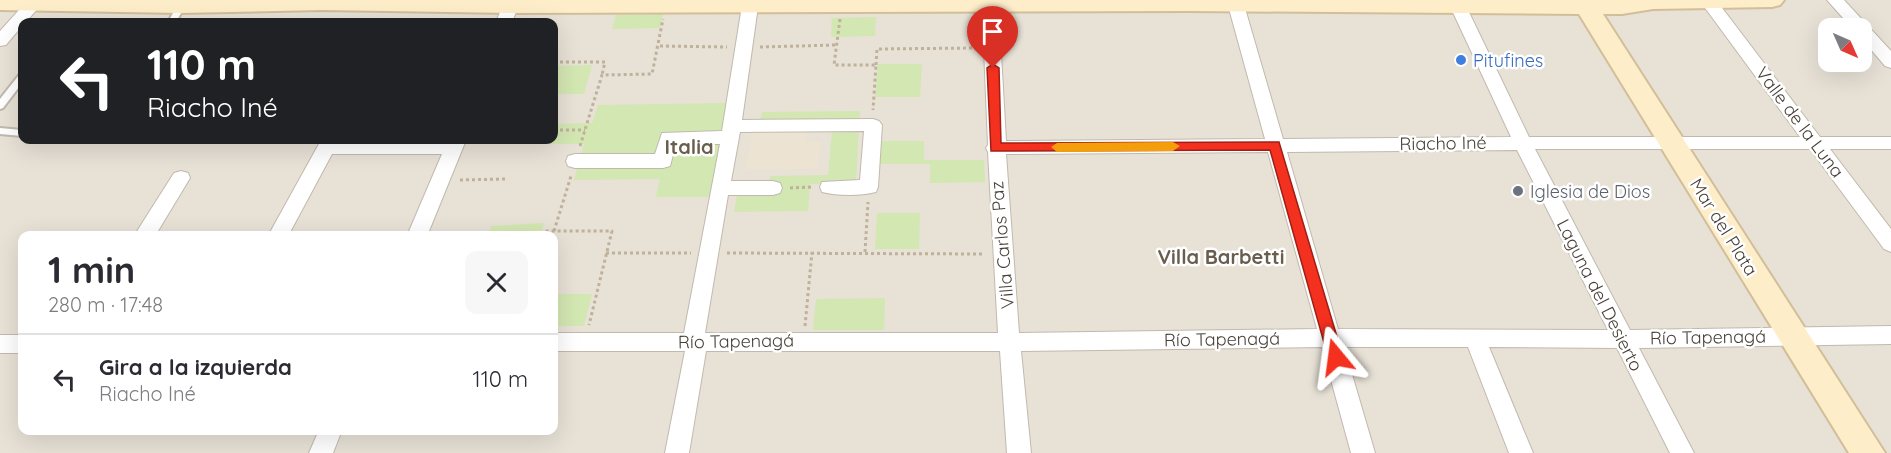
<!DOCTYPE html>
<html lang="es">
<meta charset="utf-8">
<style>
body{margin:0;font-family:Quicksand,sans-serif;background:#f7f7f7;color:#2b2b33;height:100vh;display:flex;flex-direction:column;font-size:22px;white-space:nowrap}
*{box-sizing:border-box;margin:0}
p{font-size:20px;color:#7c7c81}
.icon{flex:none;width:33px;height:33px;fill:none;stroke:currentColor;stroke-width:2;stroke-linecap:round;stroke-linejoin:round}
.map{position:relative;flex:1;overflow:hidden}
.side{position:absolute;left:18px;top:231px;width:540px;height:204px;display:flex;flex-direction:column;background:#fff;border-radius:12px;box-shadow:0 6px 24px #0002}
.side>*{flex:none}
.hud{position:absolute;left:18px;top:18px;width:540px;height:126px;border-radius:12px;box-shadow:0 6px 24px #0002;background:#202124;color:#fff;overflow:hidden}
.needle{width:39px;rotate:135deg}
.tools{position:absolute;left:1818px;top:18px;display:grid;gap:12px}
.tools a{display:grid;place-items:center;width:54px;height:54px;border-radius:12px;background:#fff;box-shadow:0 6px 24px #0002;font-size:30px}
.pin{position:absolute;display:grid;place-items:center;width:51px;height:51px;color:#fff;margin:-62px -26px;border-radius:50% 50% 50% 0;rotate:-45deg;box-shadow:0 0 6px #0007}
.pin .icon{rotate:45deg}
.me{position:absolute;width:66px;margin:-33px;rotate:344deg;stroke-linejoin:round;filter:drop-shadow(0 0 4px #0008)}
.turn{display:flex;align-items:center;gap:21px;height:126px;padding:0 30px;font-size:27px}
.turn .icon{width:78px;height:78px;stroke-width:2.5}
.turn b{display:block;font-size:42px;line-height:51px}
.round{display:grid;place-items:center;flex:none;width:63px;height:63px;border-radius:12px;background:#f7f7f7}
.head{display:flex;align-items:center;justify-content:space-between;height:102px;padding:0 30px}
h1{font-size:36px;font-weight:700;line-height:45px}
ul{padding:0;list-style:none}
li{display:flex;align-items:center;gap:18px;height:90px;padding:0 30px;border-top:2px solid #e1e1e2}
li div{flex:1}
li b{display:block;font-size:22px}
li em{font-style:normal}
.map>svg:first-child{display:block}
</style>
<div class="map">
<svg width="1891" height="453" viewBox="0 0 1891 453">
<rect width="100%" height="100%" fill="#f4efe8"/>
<path fill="#e7e1d6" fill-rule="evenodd" d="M0,0H1891V453H0ZM22,22H554V140H22ZM1828,28H1862V62H1828ZM22,236H554V430H22Z"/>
<polygon fill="#ece3d2" points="807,130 806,142 821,142 818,169 746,170 752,131"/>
<g fill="#d3e7b2">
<polygon points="663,14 660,28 612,29 616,15"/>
<polygon points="876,17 875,36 831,37 832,18"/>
<polygon points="878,64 922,64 920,97 875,97"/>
<polygon points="592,65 584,94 554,94 554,66"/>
<polygon points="727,103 711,197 656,197 660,179 574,180 584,144 534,144 536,140 554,140 554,124 592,123 598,105"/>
<polygon points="860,111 856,183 810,184 808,211 734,212 737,196 768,196 770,176 828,175 833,121 760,122 762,112"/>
<polygon points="879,141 924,141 924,160 984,160 985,182 930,183 930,164 878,164"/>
<polygon points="877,213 920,213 919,249 875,249"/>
<polygon points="544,223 541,235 489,235 491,226"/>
<polygon points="554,294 592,294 584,326 554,326"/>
<polygon points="885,298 884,330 813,330 816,299"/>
</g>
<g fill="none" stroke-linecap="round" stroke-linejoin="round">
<g stroke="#c2b9ae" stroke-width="4">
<g id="lane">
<polygon points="181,3 185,6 176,22 168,22 178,4"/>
<polygon points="22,74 22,83 3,108 0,109 0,99 19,75"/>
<polygon points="0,128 22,130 22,136 0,134"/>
</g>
</g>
<g stroke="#c2b9ae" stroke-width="2">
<g id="street">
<polygon points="28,0 56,0 54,4 39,7 26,22 22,22 22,26 6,45 0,46 0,31"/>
<polygon points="505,0 521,0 512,22 496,22"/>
<path d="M982,0H998L1006,141L1265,139L1228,5L1236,0L1242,1L1244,5L1283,139L1511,137L1450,6L1458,1L1466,6L1529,137H1800L1700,1L1716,0L1820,137H1891V149H1830L1891,229V252L1884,249L1810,149H1535L1630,330L1891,326V344L1639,348L1694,453H1670L1617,348L1489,347L1533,453H1509L1468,347H1344L1375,453H1351L1322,347L1021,351L1031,453H1007L1000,351H706L689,453H665L685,351H554V333H684L720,144H676L670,166L663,168H575L568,166L566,161L568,156L575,154H655L662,133L722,131L742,6L750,1L758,6L742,120L873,119L879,121L882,125L878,187L876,192C861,196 837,196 822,192L820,187L822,182L860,180L864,131L740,132L731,181H773L780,183L782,188L780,193L773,195H728L705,333H998L988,152L986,148L988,145ZM1517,150L1608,330L1338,329L1287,152ZM1268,152L1317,329L1019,333L1006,154Z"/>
<polygon points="1827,0 1844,0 1891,51 1891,68 1885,66 1862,39 1862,28 1852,28"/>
<polygon points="326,140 466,140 427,236 407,236 442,154 332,154 288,236 268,236 320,142"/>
<polygon points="181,171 188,173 190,178 155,236 134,236 174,173"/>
<rect x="0" y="335" width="22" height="18"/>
<polygon points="319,430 342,430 333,453 309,453"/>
</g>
</g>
<g stroke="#d2bf99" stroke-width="4">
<polygon id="secondary" points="0,0 1784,0 1780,5 1772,7 1653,9 1622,14 1603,14 1885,453 1849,453 1579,14 1189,11 510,13 322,10 181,13 0,10"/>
</g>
<g stroke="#c0b19c" stroke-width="3" stroke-dasharray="3 3" stroke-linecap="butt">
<polyline points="840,19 834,65 876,65 873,110"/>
<polyline points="660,46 727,47"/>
<polyline points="760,47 836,45"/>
<polyline points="554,62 605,62 602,75"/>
<polyline points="876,65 877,49 976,48"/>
<polyline points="554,130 585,130"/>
<polyline points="580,146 602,75 652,74 663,19"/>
<polyline points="460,180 505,179"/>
<polyline points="790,188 813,187"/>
<polyline points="554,231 571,176"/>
<polyline points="543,236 545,231 612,231 589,325"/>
<polyline points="865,252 868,202"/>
<polyline points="606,253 691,253"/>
<polyline points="727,253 985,254"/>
<polyline points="805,326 812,252"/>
</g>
<use href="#lane" fill="#fff" fill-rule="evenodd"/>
<use href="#street" fill="#fff" fill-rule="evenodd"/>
<use href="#secondary" fill="#fdedc9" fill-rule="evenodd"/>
</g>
<polygon fill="#f4301f" stroke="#9f1f14" stroke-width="1.5" points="993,64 999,68 1001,143 1279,142 1343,357 1341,361 1336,363 1331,361 1328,357 1270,150 991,151 987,68"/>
<polygon fill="#f59e0b" points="1173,142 1180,146 1173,151 1057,152 1051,147 1057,143"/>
<circle fill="#3f7fe0" stroke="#fff" stroke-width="2" cx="1461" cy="60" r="6"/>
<circle fill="#6b7280" stroke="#fff" stroke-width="2" cx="1518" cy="191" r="6"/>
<g text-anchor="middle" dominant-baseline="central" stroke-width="5" stroke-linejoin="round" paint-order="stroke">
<g font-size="18" fill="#366cbe" stroke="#fff" text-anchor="start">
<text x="1473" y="60">Pitufines</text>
</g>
<g font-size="18" fill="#473f37" stroke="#fff">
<text transform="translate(1800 122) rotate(53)">Valle de la Luna</text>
<text transform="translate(1443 143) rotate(-1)">Riacho Iné</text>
<text transform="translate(1724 227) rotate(58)">Mar del Plata</text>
<text transform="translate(1002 245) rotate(-95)">Villa Carlos Paz</text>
<text transform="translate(1600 295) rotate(63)">Laguna del Desierto</text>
<text transform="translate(1708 337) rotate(-1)">Río Tapenagá</text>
<text transform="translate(1222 339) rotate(-1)">Río Tapenagá</text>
<text transform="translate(736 341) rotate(-1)">Río Tapenagá</text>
</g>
<g font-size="18" fill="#5b616d" stroke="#fff" text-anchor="start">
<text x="1530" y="191">Iglesia de Dios</text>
</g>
<g font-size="20" font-weight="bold" fill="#695d4e" stroke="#fff">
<text x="689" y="146">Italia</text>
<text x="1221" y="256">Villa Barbetti</text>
</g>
</g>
</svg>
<div class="tools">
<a><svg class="needle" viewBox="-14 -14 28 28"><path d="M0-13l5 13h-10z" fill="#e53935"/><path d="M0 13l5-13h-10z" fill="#7c7c81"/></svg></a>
</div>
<div class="pin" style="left:993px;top:68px;background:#d93025"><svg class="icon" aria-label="arrive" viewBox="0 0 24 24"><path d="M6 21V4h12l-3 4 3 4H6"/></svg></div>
<svg class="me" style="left:1336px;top:357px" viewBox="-20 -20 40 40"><path d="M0-17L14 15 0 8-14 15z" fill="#f4301f" stroke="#fff" stroke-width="4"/></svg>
<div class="hud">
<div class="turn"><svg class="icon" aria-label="left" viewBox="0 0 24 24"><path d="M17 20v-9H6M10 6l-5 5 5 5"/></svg><div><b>110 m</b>Riacho Iné</div></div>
</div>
<section class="side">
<div class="head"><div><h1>1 min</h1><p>280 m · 17:48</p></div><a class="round"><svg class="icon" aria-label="close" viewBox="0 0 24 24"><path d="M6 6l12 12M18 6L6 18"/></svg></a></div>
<ul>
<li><svg class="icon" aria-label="left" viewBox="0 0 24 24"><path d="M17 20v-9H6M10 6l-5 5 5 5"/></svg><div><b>Gira a la izquierda</b><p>Riacho Iné</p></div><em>110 m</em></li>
</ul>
</section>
</div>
